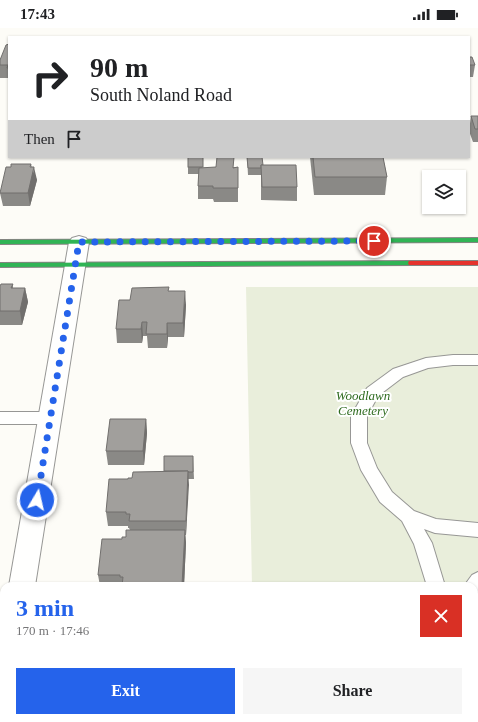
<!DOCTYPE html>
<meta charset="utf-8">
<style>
body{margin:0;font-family:Georgia,serif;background:#f6f6f6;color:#202124;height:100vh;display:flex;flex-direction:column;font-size:15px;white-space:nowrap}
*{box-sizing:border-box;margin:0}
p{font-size:13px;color:#757577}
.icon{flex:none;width:22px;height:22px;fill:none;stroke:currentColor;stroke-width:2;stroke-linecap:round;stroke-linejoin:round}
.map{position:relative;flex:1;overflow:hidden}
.panel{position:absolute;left:0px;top:554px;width:478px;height:140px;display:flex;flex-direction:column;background:#fff;border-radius:12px 12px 0 0;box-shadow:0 1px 3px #0004}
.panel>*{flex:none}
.banner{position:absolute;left:8px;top:8px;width:462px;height:122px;border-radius:0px;box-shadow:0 1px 3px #0004;background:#fff;color:#202124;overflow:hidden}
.fabs{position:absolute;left:422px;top:142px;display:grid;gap:8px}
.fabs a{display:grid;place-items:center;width:44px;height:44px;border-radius:0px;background:#fff;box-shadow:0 1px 3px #0004;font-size:20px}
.pin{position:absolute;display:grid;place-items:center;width:34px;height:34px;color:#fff;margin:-17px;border:2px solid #fff;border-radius:50%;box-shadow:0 1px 4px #0007}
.me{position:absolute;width:44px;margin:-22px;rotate:9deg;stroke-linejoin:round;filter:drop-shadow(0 0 3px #0008)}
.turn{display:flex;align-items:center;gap:14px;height:84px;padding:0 16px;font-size:18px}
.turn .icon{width:52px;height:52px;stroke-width:2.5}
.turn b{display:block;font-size:28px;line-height:34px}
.then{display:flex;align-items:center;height:38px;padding:0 16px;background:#0003;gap:8px;font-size:15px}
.round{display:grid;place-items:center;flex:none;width:42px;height:42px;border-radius:0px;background:#f6f6f6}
.overview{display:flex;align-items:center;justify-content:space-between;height:68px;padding:0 16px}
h1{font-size:24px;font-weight:700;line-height:30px;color:#2563eb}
.action{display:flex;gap:8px;margin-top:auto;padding:8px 16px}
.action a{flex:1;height:46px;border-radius:0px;background:#2563eb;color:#fff;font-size:16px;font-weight:700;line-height:46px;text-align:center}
.action a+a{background:#f6f6f6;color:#202124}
.status{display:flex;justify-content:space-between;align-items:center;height:28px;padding:0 20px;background:#fff;direction:ltr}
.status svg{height:11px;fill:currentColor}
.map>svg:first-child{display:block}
</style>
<div class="status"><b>17:43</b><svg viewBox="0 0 49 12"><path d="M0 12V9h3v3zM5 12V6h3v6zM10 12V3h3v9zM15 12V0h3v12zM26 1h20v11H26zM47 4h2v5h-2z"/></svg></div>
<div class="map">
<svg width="478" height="694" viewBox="0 0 478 694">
<rect width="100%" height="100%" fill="#fdfcf7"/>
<polygon fill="#e9eedb" points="246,259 478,259 478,694 254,694 254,690 474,690 474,558 252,558"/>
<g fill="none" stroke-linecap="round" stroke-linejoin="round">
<g stroke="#979795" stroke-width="2">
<g id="lane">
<polygon points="453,327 478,327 478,337 453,337 428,340 403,349 378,368 367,388 367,415 377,440 392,464 414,483 436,491 478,495 478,509 435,505 424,501 432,515 445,558 427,558 414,516 402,493 380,474 361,442 351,415 351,388 367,360 393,341 426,330"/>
<polygon points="0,384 51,384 57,386 59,390 57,394 51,396 0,396"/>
<polygon points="478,544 478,564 474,565 474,558 464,558 472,547"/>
<rect x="421" y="690" width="20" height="4"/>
</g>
</g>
<g stroke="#979795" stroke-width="2">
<g id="street">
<polygon points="79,208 86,210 89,214 35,558 9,558 69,214 72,210"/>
<polygon points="4,655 4,690 15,690 14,694 0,694 0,656"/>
</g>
</g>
<g stroke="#858482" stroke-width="2">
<g id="fast">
<polygon points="478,210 478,214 0,216 0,212"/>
<polygon points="412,233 415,233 416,235 415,237 0,239 0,235"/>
</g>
</g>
<g stroke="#858482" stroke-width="2">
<polygon id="jam" points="409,233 478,233 478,237 409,237 408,235"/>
</g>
<use href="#lane" fill="#fffffe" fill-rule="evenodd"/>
<use href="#street" fill="#fffffe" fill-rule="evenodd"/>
<use href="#fast" fill="#30b455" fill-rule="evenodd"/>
<use href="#jam" fill="#e5322d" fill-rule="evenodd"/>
</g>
<g fill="#8a8986">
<polygon points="9,16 9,51 9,50 0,50 0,32"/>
<polygon points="469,29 475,37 473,49 469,49"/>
<polygon points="471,88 478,88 478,114 473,114 469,103"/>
<polygon points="188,129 203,140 238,139 238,174 214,174 213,171 198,171 198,158 199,146 188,146"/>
<polygon points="247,129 263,137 297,159 297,173 261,172 261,147 248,147"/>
<polygon points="310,129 383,129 387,149 385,167 314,167"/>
<polygon points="31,139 37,152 30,178 3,178 0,165"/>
<polygon points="13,256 13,260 25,260 28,274 22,297 0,297 0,258"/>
<polygon points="169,263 186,277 184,309 168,309 167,320 148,320 147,308 143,308 142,315 117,315 116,301 130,272"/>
<polygon points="146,391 147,405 144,437 108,437 106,423"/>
<polygon points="193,428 194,451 188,451 186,507 185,507 186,515 184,558 100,558 98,547 122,511 126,509 130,502 129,500 128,500 128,498 108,498 106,484 128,451 132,450 164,443"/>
</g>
<g fill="#716f6d">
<polygon points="31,136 33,146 34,139 37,152 30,178 28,165"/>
<polygon points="25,260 28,274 22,297 20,283"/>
<polygon points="185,263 186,277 184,309 183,295"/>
<polygon points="142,294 143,308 142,315 141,301"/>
<polygon points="167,295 168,309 167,320"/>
<polygon points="146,391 147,405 144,437 143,423"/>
<polygon points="188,443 189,457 186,507 186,493"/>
<polygon points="185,502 186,515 184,558 182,558"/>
<rect x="138" y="690" width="2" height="4"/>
</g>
<g fill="#a19f9c" stroke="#716f6d">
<polygon points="9,16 9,40 7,40 8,37 0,37 0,32 6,17"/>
<polygon points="469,29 472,29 475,37 469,37"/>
<polygon points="471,88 478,88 478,101 475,101"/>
<rect x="188" y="129" width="15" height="10"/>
<polygon points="217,129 234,129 233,140 238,139 238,160 213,160 213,158 198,158 199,140 216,139"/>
<polygon points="247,129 262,129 263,137 261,137 261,140 248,140"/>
<polygon points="313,129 383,129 387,149 315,149"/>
<polygon points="11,136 31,136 30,139 34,139 28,165 0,165 6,139 11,139"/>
<polygon points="261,137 296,137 297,159 262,159"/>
<polygon points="1,256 13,256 11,260 25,260 20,283 0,283 0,258"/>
<polygon points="169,259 168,263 185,263 183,295 167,295 167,306 146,306 147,294 142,294 141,301 116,301 119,272 130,272 132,260"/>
<polygon points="110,391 146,391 143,423 106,423"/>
<polygon points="164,428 193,428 193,444 188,444 188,443 164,443"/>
<polygon points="188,443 186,493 129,493 130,486 126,486 126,484 106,484 109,451 128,451 128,450 132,450 133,444"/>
<polygon points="126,502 185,502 182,557 122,558 123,549 120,549 120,547 98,547 102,511 122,511 122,509 126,509"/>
<rect x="71" y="690" width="67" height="4"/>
</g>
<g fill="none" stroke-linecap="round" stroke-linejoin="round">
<polyline stroke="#2563eb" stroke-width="7" stroke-dasharray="0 12.6" points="37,472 79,214 374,213"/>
</g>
<g text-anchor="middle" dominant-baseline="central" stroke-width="4" stroke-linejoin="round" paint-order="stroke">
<g font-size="13" font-style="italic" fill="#2f6b1f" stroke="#fff">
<text x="363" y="367">Woodlawn<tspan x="363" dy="15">Cemetery</tspan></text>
</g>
</g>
</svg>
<div class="fabs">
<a><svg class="icon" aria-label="layers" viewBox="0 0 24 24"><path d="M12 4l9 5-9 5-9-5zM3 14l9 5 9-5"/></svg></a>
</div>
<div class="pin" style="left:374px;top:213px;background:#d93025"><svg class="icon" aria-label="arrive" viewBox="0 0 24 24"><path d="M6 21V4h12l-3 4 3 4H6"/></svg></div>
<svg class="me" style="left:37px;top:472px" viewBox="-20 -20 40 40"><circle r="17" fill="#2563eb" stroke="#fff" stroke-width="3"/><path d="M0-11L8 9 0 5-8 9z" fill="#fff"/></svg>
<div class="banner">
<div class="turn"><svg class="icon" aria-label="right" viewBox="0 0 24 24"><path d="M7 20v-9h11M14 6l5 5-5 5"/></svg><div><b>90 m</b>South Noland Road</div></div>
<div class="then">Then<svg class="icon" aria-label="arrive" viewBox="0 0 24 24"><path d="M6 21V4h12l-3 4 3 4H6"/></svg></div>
</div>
<section class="panel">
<div class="overview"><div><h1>3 min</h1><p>170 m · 17:46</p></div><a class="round" style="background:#d93025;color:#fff"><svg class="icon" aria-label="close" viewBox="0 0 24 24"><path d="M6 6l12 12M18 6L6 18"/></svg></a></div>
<div class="action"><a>Exit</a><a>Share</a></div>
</section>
</div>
